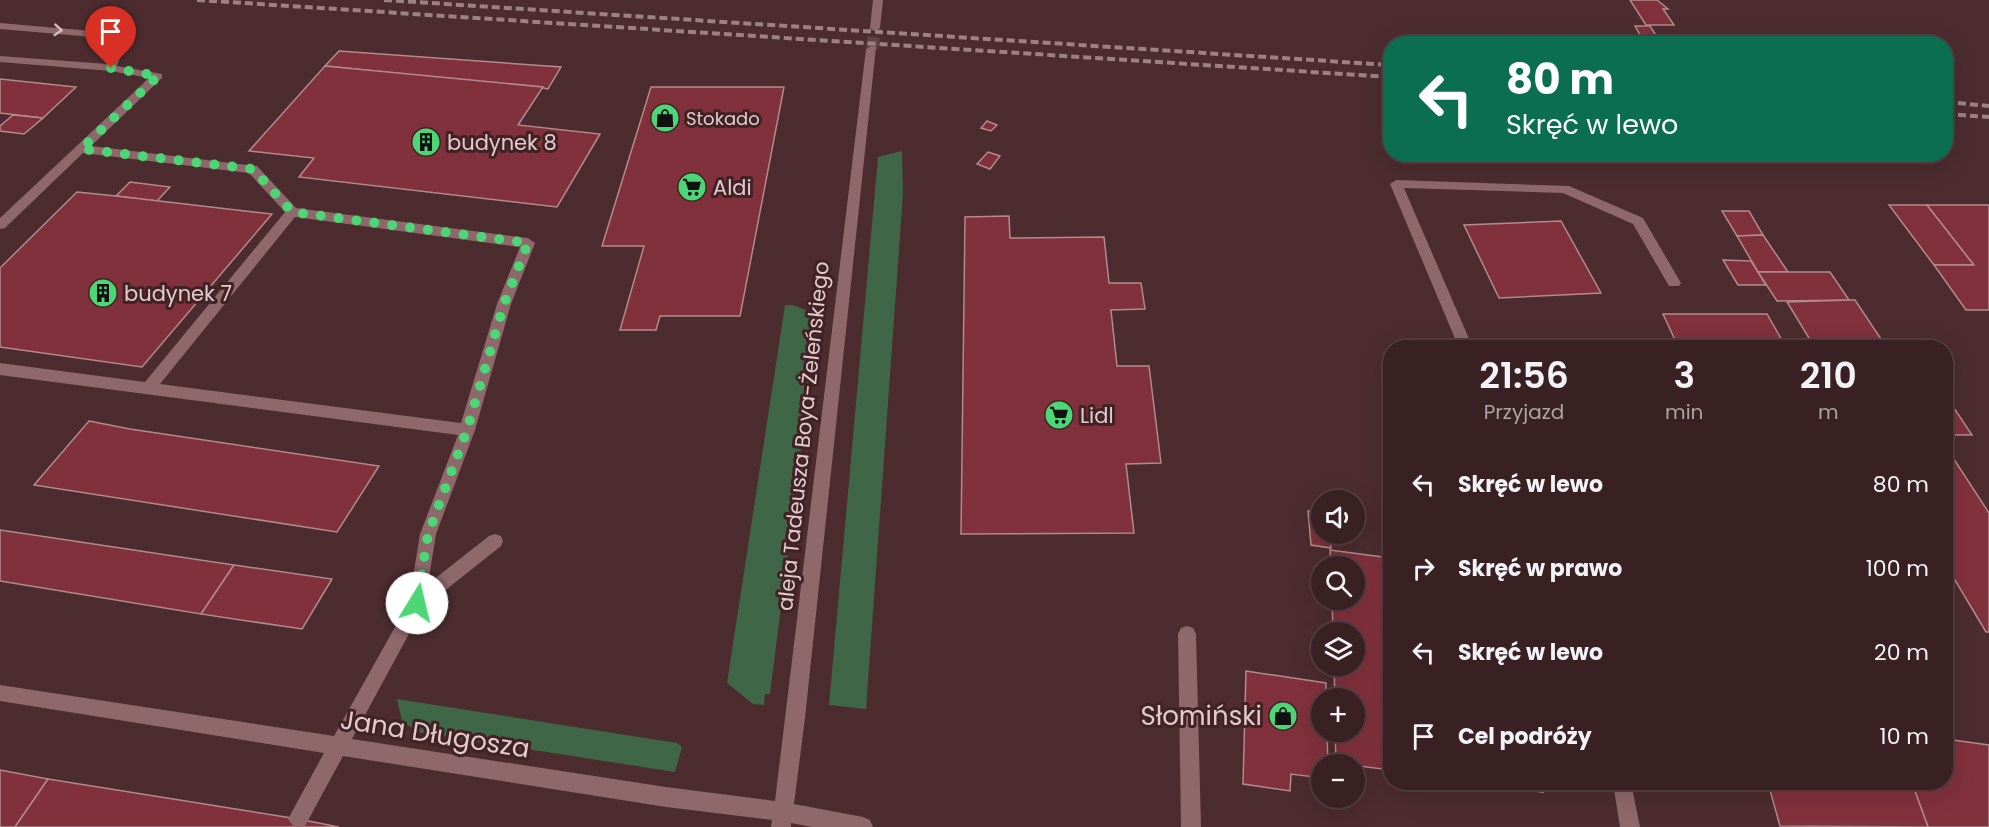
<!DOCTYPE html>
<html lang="pl">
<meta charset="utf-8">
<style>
body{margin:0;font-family:Poppins,sans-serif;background:#442e30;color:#f1f3f6;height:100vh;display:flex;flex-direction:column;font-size:22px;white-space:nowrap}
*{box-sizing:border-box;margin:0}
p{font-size:20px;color:#aba3a6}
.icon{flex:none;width:33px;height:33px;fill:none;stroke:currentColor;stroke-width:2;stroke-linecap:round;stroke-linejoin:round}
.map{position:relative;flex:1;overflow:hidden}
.side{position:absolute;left:1383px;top:340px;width:570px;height:450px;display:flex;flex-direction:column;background:#392123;border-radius:24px;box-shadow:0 6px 24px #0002,0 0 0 2px #533e41}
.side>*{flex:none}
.hud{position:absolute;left:1383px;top:36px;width:570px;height:126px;border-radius:24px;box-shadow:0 6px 24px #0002,0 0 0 2px #533e41;background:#0b6e4f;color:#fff;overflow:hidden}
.buttons{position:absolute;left:1311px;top:490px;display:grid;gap:12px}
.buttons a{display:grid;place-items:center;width:54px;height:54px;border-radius:50%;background:#392123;box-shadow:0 6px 24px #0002,0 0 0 2px #533e41;font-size:30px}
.pin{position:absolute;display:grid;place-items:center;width:51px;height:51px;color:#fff;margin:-62px -26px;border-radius:50% 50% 50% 0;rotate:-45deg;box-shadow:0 0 6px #0007}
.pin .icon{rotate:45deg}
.me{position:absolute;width:66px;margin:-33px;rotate:9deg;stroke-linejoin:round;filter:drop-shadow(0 0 4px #0008)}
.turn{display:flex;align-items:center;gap:21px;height:126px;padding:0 24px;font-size:27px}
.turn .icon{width:78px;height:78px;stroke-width:2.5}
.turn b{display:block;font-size:42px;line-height:51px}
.eta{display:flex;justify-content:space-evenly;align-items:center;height:102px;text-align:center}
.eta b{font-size:36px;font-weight:600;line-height:42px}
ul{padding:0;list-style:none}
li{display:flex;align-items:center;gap:18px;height:84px;padding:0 24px}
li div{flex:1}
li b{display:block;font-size:22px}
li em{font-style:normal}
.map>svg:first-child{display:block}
</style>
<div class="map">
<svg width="1989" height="827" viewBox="0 0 1989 827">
<rect width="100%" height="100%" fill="#4c2c2f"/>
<g fill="#3f6647">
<polygon points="902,151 903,194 866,709 829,705 878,157"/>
<polygon points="785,305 793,305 818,315 770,694 765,694 764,705 753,704 727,683"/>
<polygon points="397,699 677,743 682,747 675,772 417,732 402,721"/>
</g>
<g fill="#80313c" stroke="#b28a8d" stroke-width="1.5">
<polygon points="1630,0 1657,0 1668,9 1663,9 1674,25 1646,25"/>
<polygon points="1635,26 1650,26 1659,40 1643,40"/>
<polygon points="339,51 561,67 548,89 543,88 325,66"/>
<polygon points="325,66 543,87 518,125 600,134 557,207 299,177 314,158 249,151"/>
<polygon points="0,79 76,87 43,118 0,113"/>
<polygon points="651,87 784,87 740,316 660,316 656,330 620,330 644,246 602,246"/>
<polygon points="13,115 43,118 24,134 0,131 0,126"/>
<polygon points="987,121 997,125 991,131 981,128"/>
<polygon points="988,152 1000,156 990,169 977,164"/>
<polygon points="130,182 170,187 157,201 116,196"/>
<polygon points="77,192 116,196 272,214 142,367 0,347 0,268"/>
<polygon points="1889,205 1927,205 1974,265 1934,265"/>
<polygon points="1927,205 1989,205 1989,310 1966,310 1934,265 1974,265"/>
<polygon points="1722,211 1749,211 1763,235 1737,236"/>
<polygon points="1009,216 1010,238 1104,237 1109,283 1141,283 1145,309 1111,310 1117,366 1149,366 1161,463 1126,464 1134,533 961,534 965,217"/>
<polygon points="1561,221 1601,293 1499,298 1464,225"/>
<polygon points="1763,235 1788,272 1758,272 1737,236"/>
<polygon points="1723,260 1751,261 1766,285 1738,285"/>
<polygon points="1758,272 1830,272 1849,300 1777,301"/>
<polygon points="1849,300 1855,300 1887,348 1815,348 1787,302"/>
<polygon points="1663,314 1767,314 1783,342 1676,342"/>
<polygon points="1946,405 1952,405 1972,435 1946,435"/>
<polygon points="89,421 130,429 379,466 337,532 34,485"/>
<polygon points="1946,447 1989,513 1989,632 1986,632 1946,565"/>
<polygon points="1308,511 1322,512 1322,534 1330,534 1331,548 1311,545"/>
<polygon points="0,530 87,543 234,565 201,614 0,581"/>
<polygon points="1330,550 1390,558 1390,770 1336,763 1335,732 1354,732 1354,699 1335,699 1334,666 1354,666 1354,633 1333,633 1332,600 1354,600 1354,567 1331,567"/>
<polygon points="234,565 332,579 302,629 201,614"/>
<polygon points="1246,671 1326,683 1326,699 1322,699 1322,732 1327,732 1328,765 1322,765 1322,778 1291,774 1290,791 1243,784"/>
<polygon points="1946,739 1989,745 1989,827 1928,827 1912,783 1946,783"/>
<polygon points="0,770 48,779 15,827 0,827"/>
<polygon points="48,779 298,819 339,827 15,827"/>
<polygon points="1479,783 1541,783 1543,792 1483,784"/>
<polygon points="1768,783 1912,783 1928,827 1780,826"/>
</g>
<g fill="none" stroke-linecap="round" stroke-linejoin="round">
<polyline stroke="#624447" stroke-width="12" stroke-dasharray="12 6" stroke-linecap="butt" points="872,49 875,28"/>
<g fill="#8e686b" fill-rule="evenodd">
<polygon points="873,0 883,0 880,28 875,31 870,28"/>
<path d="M0,23L126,34L128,36L117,66L162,74V78L91,146L257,166L296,208L528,238L535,243L511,304L475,430L436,534L428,584L489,536L495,534L501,536L503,541L501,546L423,608L352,739L666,787L775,801L866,49L872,46L876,47L805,718L794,804L863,817L870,820L873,827H812L791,823V827H771L772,820L666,807L343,756L305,826L294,827L288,819L324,753L0,701V685L334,736L409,602L420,534L458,435L0,375V363L145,382L285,212L249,173L83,153L5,228L0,229V218L149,78L111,71L0,62V56L107,64L116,39L0,29ZM295,217L520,247L497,304L461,423L160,384Z"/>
<polygon points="1396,180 1569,186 1643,218 1681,283 1679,286 1669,286 1633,224 1563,193 1404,188 1473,348 1459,348 1390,184"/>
<polygon points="1187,626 1193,628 1196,634 1201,827 1181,827 1178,634 1181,628"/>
<polygon points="1613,783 1631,783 1640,827 1620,827"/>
</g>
<g stroke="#9c8284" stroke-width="4" stroke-dasharray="8 4" stroke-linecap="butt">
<polyline points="197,0 1390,77"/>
<polyline points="384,0 1390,65"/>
<polyline points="1946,102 1989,106"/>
<polyline points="1946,114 1989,117"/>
</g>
</g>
<defs><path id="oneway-chevron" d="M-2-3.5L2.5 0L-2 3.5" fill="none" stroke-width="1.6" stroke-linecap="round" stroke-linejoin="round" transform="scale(1.5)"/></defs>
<use stroke="#d5bcbd" href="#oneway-chevron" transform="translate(58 30) rotate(4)"/>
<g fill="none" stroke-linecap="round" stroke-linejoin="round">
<polyline stroke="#4dd676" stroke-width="10" stroke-dasharray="0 18" points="111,68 158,76 81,149 253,169 292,212 528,243 504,304 467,430 428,534 417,603"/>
</g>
<defs>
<g id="shop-disc" transform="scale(1.5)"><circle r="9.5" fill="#4dd676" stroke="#412225"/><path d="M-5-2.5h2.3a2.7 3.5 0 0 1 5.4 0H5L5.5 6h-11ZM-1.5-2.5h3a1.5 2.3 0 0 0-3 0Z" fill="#111"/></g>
<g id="building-disc" transform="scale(1.5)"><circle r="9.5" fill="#4dd676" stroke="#412225"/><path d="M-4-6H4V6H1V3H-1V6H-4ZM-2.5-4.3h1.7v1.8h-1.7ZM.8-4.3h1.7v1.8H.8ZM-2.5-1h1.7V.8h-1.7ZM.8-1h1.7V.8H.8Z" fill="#111"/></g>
<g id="supermarket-disc" transform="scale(1.5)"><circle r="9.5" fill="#4dd676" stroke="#412225"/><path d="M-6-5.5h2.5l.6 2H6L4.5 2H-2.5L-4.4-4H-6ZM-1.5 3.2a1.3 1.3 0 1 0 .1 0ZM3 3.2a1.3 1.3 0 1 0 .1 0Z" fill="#111"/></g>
</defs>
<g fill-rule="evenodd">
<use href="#shop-disc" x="665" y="118"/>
<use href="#building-disc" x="426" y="142"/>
<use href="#supermarket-disc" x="692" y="187"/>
<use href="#building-disc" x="103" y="293"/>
<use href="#supermarket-disc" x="1059" y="415"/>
<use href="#shop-disc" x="1283" y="716"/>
</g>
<g text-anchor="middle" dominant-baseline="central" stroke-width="6" stroke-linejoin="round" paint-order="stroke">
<g font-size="18" fill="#e1cbcc" stroke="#412225" text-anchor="start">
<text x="686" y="118">Stokado</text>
</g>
<g font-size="21" fill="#e1cbcc" stroke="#412225" text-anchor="start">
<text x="447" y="142">budynek 8</text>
<text x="713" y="187">Aldi</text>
<text x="124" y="293">budynek 7</text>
<text x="1080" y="415">Lidl</text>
</g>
<g font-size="21" fill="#e1cbcc" stroke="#412225">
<text transform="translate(803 436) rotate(-84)">aleja Tadeusza Boya-Żeleńskiego</text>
</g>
<g font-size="26" fill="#e1cbcc" stroke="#412225" text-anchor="end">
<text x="1262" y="716">Słomiński</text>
</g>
<g font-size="26" fill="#e1cbcc" stroke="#412225">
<text transform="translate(435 734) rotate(9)">Jana Długosza</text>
</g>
</g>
</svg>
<div class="buttons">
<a><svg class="icon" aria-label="sound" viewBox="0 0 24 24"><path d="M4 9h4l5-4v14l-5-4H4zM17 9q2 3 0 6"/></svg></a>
<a><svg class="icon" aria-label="search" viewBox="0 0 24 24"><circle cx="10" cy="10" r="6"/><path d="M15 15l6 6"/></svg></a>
<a><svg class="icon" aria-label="layers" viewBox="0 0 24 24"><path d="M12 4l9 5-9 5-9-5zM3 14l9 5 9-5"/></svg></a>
<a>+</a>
<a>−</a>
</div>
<div class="pin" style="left:111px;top:68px;background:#d93025"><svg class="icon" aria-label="arrive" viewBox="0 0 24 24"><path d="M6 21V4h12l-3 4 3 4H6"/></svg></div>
<svg class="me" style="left:417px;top:603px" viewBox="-20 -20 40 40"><circle r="19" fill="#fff"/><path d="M0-13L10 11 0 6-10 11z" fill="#4dd676"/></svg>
<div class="hud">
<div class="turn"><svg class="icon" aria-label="left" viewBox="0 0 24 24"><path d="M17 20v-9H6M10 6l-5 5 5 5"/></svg><div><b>80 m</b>Skręć w lewo</div></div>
</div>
<section class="side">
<div class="eta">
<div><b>21:56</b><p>Przyjazd</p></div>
<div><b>3</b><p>min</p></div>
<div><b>210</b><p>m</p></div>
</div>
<ul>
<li><svg class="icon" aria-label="left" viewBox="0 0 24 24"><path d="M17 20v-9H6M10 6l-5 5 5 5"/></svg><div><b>Skręć w lewo</b></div><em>80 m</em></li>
<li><svg class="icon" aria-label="right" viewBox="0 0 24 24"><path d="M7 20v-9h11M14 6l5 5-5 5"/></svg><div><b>Skręć w prawo</b></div><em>100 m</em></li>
<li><svg class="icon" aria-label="left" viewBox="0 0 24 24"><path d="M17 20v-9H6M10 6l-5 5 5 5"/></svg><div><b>Skręć w lewo</b></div><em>20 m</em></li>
<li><svg class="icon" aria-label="arrive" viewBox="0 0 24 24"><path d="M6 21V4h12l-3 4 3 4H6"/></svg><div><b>Cel podróży</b></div><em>10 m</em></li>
</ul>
</section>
</div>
